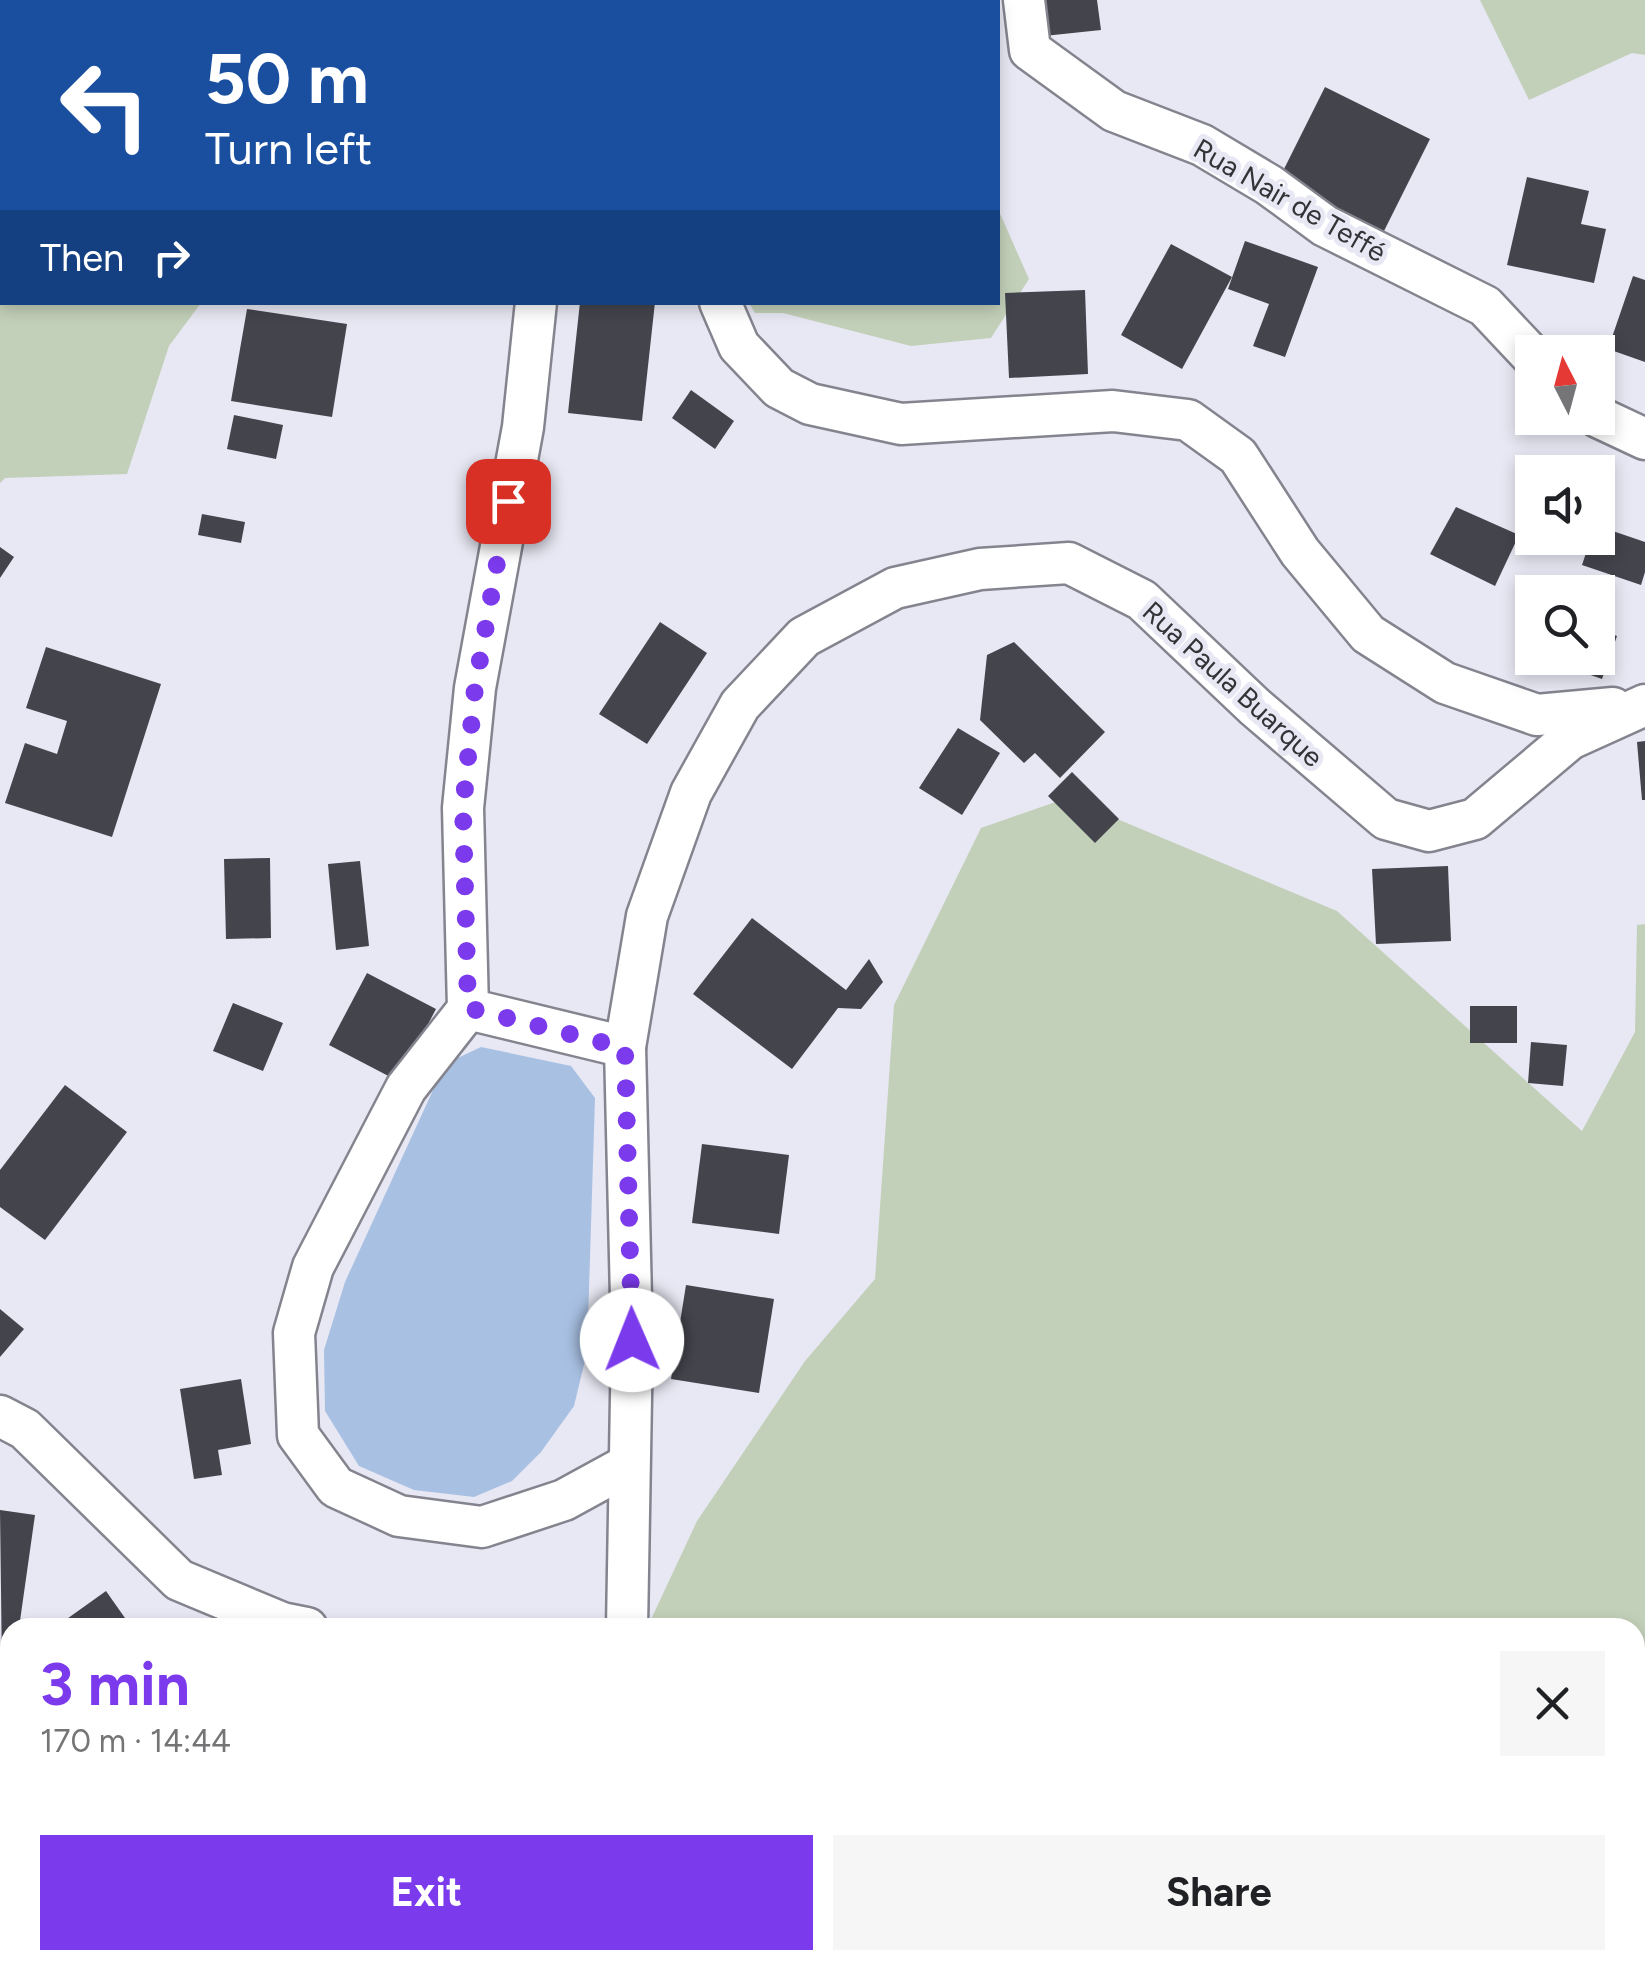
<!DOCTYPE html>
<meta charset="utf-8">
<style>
body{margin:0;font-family:Figtree,sans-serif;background:#f6f6f6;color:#202124;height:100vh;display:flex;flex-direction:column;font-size:38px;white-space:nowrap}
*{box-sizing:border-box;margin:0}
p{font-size:32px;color:#757577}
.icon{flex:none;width:55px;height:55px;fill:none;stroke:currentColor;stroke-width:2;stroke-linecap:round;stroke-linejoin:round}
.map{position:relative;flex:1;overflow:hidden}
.panel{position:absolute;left:0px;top:1618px;width:1645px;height:352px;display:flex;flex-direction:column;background:#fff;border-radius:30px 30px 0 0;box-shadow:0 5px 15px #0003}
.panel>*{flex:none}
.top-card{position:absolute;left:0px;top:0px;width:1000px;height:305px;box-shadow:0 5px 15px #0003;background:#1a4fa0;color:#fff;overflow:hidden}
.needle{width:65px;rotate:354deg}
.controls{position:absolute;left:1515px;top:335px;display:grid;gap:20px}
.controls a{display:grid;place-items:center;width:100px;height:100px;border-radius:0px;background:#fff;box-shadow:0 5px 15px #0003;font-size:50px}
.pin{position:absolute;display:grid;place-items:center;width:85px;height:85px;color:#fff;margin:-42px;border-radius:20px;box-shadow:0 5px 15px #0006}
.me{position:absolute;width:110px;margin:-55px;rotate:359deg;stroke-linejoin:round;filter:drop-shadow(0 0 8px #0008)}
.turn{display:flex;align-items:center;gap:35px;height:210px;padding:0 40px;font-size:45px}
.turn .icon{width:130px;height:130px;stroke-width:2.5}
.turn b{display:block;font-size:70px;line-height:85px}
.then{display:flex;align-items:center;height:95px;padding:0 40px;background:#0003;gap:20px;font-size:38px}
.round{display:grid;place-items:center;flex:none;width:105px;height:105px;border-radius:0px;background:#f6f6f6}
.summary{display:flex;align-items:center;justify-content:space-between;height:170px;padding:0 40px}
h1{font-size:60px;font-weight:700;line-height:75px;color:#7c3aed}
.primary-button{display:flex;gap:20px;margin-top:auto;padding:20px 40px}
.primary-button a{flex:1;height:115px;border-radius:0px;background:#7c3aed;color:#fff;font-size:40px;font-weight:700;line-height:115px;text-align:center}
.primary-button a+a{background:#f6f6f6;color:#202124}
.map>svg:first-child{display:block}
</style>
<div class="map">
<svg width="1645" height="1968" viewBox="0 0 1645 1968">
<rect width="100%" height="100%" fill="#e8e8f4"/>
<g fill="#c3d0b9">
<polygon points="0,0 281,2 2,2 2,302 201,303 169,346 127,474 5,478 0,483"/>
<polygon points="630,0 927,0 928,2 631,2"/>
<polygon points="1480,0 1645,0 1645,55 1632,53 1529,100"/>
<polygon points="998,209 1029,279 991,338 911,346 783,313 755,313 749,303 998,302"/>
<polygon points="1067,798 1337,911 1582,1131 1635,1032 1637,925 1645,924 1645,1968 1035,1968 1034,1960 1635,1960 1635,1628 647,1628 697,1521 805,1361 875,1279 894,1005 981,828"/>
<polygon points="0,1883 10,1884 10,1960 455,1960 456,1968 0,1968"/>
</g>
<polygon fill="#a8c0e2" points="481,1047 571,1066 595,1098 587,1352 574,1406 541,1452 512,1481 474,1497 414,1490 359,1466 325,1411 324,1350 345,1282 445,1064"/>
<g fill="#44444d">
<polygon points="1041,0 1097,0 1101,30 1044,36"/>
<polygon points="1325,87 1430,139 1382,235 1277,183"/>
<polygon points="1527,177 1589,191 1581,224 1606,229 1594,283 1507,265"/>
<polygon points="1245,241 1318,267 1285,357 1253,346 1269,304 1228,289"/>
<polygon points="1171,244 1232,277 1182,369 1121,335"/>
<polygon points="1633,276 1645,280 1645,362 1608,349"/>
<polygon points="1085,290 1088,374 1009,378 1005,293"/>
<polygon points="580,302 655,302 642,421 568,413"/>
<polygon points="247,309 347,324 332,417 231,401"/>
<polygon points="691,390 734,421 715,449 672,418"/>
<polygon points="234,415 283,425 276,459 227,449"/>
<polygon points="1456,507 1519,535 1495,586 1430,554"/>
<polygon points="202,514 245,522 241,543 198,535"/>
<polygon points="1598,526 1645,542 1645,572 1641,585 1582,565 1591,538 1598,538"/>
<polygon points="0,547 14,557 0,578"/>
<polygon points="660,622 707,653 647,744 599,714"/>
<polygon points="1598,629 1617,636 1602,679 1542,658 1598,658"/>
<polygon points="1014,642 1105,732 1060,778 1035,753 1024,763 980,720 987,655"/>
<polygon points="46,647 161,684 112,837 5,803 25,743 57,754 67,721 26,708"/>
<polygon points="958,728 1000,753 962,815 919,788"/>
<polygon points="1645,741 1645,800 1642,800 1637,742"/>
<polygon points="1072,772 1119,819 1095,843 1048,796"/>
<polygon points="270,858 271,938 226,939 224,859"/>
<polygon points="360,861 369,946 336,950 328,864"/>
<polygon points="1448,866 1451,941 1376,944 1372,869"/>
<polygon points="752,918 846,990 869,959 883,982 861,1009 838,1008 792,1069 693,994"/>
<polygon points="367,973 436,1009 398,1081 329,1045"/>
<polygon points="233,1003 283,1023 263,1071 213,1051"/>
<rect x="1470" y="1006" width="47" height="37"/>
<polygon points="1531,1042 1567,1045 1563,1086 1528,1083"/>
<polygon points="65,1085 127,1132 45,1240 0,1207 0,1170"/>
<polygon points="702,1144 789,1155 779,1234 692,1223"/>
<polygon points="686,1285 774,1299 759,1393 671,1379"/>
<polygon points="0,1309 24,1329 0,1357"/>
<polygon points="241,1379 251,1444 218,1450 222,1475 194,1479 180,1389"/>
<polygon points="0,1510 35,1515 19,1628 10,1628 2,1671"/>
<polygon points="106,1591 132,1628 69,1628 64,1621"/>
<polygon points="750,1960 846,1960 844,1968 749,1968"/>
</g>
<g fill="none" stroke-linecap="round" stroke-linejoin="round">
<g stroke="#84848f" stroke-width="45">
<g id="street">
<polyline points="528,0 529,2"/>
<polyline points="1024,0 1030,50 1114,111 1202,145 1269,185 1325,226 1485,306 1532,356"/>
<polyline points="536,302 523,427 475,688 463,808 468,1009 406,1088 313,1267 294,1333 298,1435 336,1487 399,1516 482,1527 564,1500 628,1465"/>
<polyline points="720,302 739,346 779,388 810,404 901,424 1113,411 1188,420 1238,456 1300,552 1368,634 1445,683 1537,715 1613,708"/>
<polyline points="1598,417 1645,439"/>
<polyline points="468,1009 625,1047"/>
<polyline points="0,1416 25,1429 179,1580 282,1623 307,1628"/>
<polyline points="627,1628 632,1340 625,1047 647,916 691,793 740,705 804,637 895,588 980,569 1069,563 1142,600 1255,707 1386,819 1429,831 1475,819 1570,739 1645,705"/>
<polyline points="577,1968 579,1960"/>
</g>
</g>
<use href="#street" stroke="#fff" stroke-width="40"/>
</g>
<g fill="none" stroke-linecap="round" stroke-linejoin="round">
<polyline stroke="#7c3aed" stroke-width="18" stroke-dasharray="0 32.4" points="508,501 475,688 463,808 468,1008 625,1048 632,1340"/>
</g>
<g text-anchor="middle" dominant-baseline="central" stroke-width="10" stroke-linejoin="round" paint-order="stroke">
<g font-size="28" fill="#333337" stroke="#e8e8f4">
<text transform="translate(1290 200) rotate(30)">Rua Nair de Teffé</text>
<text transform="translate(1233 684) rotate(42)">Rua Paula Buarque</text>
</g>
</g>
</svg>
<div class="controls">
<a><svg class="needle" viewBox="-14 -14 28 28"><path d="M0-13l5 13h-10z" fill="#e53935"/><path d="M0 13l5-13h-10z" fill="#757577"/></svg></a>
<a><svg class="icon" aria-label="sound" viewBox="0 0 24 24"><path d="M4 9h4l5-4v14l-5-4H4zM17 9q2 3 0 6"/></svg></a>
<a><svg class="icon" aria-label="search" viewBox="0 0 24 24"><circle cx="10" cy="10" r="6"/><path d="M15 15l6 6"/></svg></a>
</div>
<div class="pin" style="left:508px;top:501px;background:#d93025"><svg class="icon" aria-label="arrive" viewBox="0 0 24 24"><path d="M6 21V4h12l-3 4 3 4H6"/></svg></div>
<svg class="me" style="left:632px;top:1340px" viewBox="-20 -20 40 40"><circle r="19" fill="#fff"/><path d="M0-13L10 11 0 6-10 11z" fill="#7c3aed"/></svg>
<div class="top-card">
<div class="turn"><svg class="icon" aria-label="left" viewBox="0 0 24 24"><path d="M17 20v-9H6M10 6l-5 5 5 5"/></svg><div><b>50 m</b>Turn left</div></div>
<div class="then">Then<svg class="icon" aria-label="right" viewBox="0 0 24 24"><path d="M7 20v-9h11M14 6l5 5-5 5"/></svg></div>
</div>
<section class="panel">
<div class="summary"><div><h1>3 min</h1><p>170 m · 14:44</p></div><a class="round"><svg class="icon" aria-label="close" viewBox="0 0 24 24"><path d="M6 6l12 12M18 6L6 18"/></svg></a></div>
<div class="primary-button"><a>Exit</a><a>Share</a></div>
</section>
</div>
